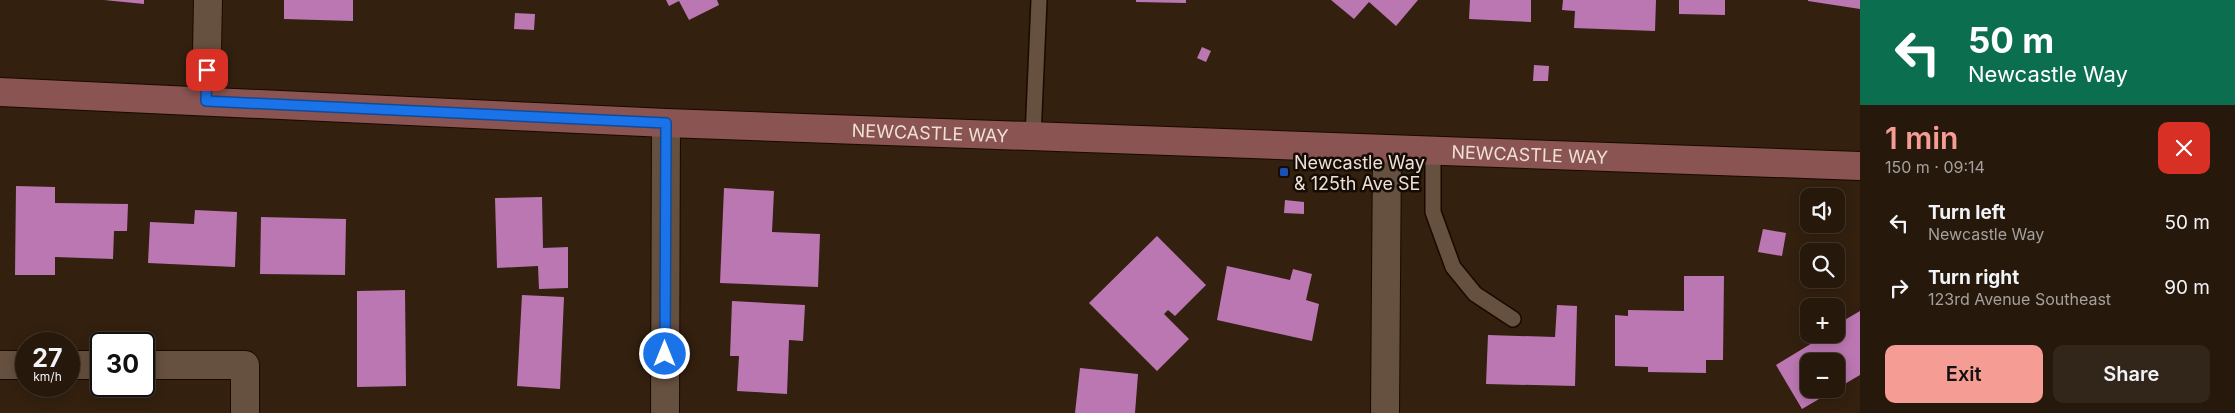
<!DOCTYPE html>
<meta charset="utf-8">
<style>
body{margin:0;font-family:Inter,sans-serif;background:#322519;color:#f1f3f6;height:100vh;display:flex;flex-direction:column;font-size:19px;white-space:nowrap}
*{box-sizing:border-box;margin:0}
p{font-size:16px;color:#a4a09d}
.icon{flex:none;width:28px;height:28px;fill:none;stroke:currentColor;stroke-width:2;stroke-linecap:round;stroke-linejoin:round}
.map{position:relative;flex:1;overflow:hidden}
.details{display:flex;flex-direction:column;background:#26180b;width:375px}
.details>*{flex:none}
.hud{background:#0b6e4f;color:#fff;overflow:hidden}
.controls{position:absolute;left:1800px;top:188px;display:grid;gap:10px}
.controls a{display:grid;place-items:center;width:45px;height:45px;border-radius:10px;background:#26180b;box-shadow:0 2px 12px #0003,0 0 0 1px #42372c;font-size:25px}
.speed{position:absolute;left:15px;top:332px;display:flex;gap:10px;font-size:25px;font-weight:700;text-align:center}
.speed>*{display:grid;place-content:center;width:65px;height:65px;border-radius:50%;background:#26180b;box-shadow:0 2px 12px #0003,0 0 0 1px #42372c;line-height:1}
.speed small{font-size:12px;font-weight:400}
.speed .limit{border:2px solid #111;border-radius:8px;background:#fff;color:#111}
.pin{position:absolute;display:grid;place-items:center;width:42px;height:42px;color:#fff;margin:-21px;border-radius:10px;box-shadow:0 2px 8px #0006}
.me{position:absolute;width:55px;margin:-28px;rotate:0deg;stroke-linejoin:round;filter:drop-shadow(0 0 4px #0008)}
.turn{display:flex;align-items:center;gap:18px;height:105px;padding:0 25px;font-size:22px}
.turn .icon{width:65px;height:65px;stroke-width:2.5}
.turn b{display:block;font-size:35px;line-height:42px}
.round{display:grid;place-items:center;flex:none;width:52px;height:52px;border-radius:10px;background:#322519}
.overview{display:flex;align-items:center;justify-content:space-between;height:85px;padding:0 25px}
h1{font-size:30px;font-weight:600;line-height:38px;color:#f59c94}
.action{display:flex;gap:10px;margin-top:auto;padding:10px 25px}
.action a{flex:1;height:58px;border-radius:10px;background:#f59c94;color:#111;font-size:20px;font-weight:600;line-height:58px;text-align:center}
.action a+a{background:#322519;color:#f1f3f6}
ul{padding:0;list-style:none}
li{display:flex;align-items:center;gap:15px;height:65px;padding:0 25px}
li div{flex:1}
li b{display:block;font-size:19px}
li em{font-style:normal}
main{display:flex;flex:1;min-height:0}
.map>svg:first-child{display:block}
</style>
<main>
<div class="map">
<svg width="1860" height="413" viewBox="0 0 1860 413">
<rect width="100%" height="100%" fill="#33200f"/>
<g fill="#bb77b2" fill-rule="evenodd">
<polygon points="104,0 144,0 144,4"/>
<polygon points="284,0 353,0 353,21 284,19"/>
<polygon points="666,0 717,0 719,5 689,20 679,1 669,6"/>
<polygon points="1136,0 1186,0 1186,3 1136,2"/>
<polygon points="1331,0 1418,0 1396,26 1369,2 1354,19"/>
<polygon points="1470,0 1531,0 1531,22 1469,19"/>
<polygon points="1563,0 1656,0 1655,31 1574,28 1575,11 1562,10"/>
<polygon points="1679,0 1725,0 1725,15 1679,14"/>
<polygon points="1808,0 1860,0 1860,9 1808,1"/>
<polygon points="515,13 535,14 534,30 514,29"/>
<polygon points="1202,47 1211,51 1206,62 1197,58"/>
<polygon points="1534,65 1549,66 1548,81 1533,81"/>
<polygon points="16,186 55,187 55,203 128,204 127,231 114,231 113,259 55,257 55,275 15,275"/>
<polygon points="724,188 774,191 772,232 820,234 818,287 720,283"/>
<polygon points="542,197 543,248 568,247 568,288 539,289 538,266 497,268 495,198"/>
<polygon points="1285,200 1304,202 1304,214 1284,213"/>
<polygon points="195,210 237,212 235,267 148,263 150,222 194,224"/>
<polygon points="261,217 346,219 345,275 260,274"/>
<polygon points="1763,229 1786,233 1782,256 1758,252"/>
<polygon points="1157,236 1206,285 1175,316 1168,310 1164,314 1189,339 1157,371 1089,303"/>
<polygon points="1227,266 1290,280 1293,269 1312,274 1306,300 1319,304 1312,341 1217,320"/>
<polygon points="1684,276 1724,276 1723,360 1706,360 1706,373 1648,372 1648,367 1615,366 1615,315 1628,316 1628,310 1684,311"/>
<polygon points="405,290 406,386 357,387 357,291"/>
<polygon points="522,295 564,297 560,389 517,386"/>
<polygon points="732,301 805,305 803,341 789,340 787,394 737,391 739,356 730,356"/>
<polygon points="1557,305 1577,306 1575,386 1486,384 1488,335 1555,337"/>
<path d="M1860,311V375L1802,409L1776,365L1827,334H1836V325ZM1809,361H1836V389H1809Z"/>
<polygon points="1080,368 1138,374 1135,413 1075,413"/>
</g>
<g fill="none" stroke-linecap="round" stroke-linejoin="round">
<g stroke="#1a0900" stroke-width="18">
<g id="service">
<polyline points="1033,137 1039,0"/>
<polyline points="1433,152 1433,212 1453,267 1475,294 1513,319"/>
</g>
</g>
<g stroke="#1a0900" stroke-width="30">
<g id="minor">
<polyline points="0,365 26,365"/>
<polyline points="69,365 101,365"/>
<polyline points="144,365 245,365 245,413"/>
<polyline points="665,413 666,123"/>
<polyline points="1385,413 1387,150"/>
</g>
</g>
<g stroke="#1a0900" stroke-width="30">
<polyline id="tertiary" points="206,101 208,0"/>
</g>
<g stroke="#1a0900" stroke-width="30">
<g id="secondary">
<path id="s1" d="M0,92L666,123L1860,166"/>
</g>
</g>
<use href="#service" stroke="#66503f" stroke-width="15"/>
<use href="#minor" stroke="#66503f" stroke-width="28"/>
<use href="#tertiary" stroke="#66503f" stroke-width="28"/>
<use href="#secondary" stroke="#8a5452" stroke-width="28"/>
</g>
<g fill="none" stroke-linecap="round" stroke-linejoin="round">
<g stroke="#114b97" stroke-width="12">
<polyline id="route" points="207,70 206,101 666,123 665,354"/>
</g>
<use href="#route" stroke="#1a73e8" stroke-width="9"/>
</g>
<rect fill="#1a4fb4" stroke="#140c05" stroke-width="2" x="1279" y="167" width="10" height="10" rx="2.5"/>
<g text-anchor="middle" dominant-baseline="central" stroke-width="5" stroke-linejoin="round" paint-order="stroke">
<g font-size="18" fill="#eee0d6" stroke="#140c05">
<text stroke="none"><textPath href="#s1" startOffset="931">NEWCASTLE WAY</textPath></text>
<text stroke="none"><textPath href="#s1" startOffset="1531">NEWCASTLE WAY</textPath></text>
</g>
<g font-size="18" fill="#eee0d6" stroke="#140c05" text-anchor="start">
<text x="1294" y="162">Newcastle Way<tspan x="1294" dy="21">&amp; 125th Ave SE</tspan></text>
</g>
</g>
</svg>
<div class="controls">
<a><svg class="icon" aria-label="sound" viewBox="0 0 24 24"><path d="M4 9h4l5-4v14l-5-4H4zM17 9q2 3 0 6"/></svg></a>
<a><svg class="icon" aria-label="search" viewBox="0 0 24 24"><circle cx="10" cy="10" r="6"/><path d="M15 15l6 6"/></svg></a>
<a>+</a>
<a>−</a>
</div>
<div class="speed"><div>27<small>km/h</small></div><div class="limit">30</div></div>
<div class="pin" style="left:207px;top:70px;background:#d93025"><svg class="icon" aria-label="arrive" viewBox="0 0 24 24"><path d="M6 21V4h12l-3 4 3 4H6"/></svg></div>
<svg class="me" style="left:665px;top:354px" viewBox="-20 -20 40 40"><circle r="17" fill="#1a73e8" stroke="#fff" stroke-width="3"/><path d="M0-11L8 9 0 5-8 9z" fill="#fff"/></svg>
</div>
<section class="details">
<div class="hud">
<div class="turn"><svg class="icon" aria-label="left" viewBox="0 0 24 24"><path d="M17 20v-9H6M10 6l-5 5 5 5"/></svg><div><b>50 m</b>Newcastle Way</div></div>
</div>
<div class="overview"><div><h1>1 min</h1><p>150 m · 09:14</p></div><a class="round" style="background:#d93025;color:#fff"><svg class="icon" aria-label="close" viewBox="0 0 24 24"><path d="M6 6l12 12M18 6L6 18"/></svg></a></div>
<ul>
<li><svg class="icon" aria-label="left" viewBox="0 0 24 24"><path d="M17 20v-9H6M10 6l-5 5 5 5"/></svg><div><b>Turn left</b><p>Newcastle Way</p></div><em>50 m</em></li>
<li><svg class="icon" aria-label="right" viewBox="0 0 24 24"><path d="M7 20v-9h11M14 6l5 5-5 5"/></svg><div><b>Turn right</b><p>123rd Avenue Southeast</p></div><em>90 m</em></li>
</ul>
<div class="action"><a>Exit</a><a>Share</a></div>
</section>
</main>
